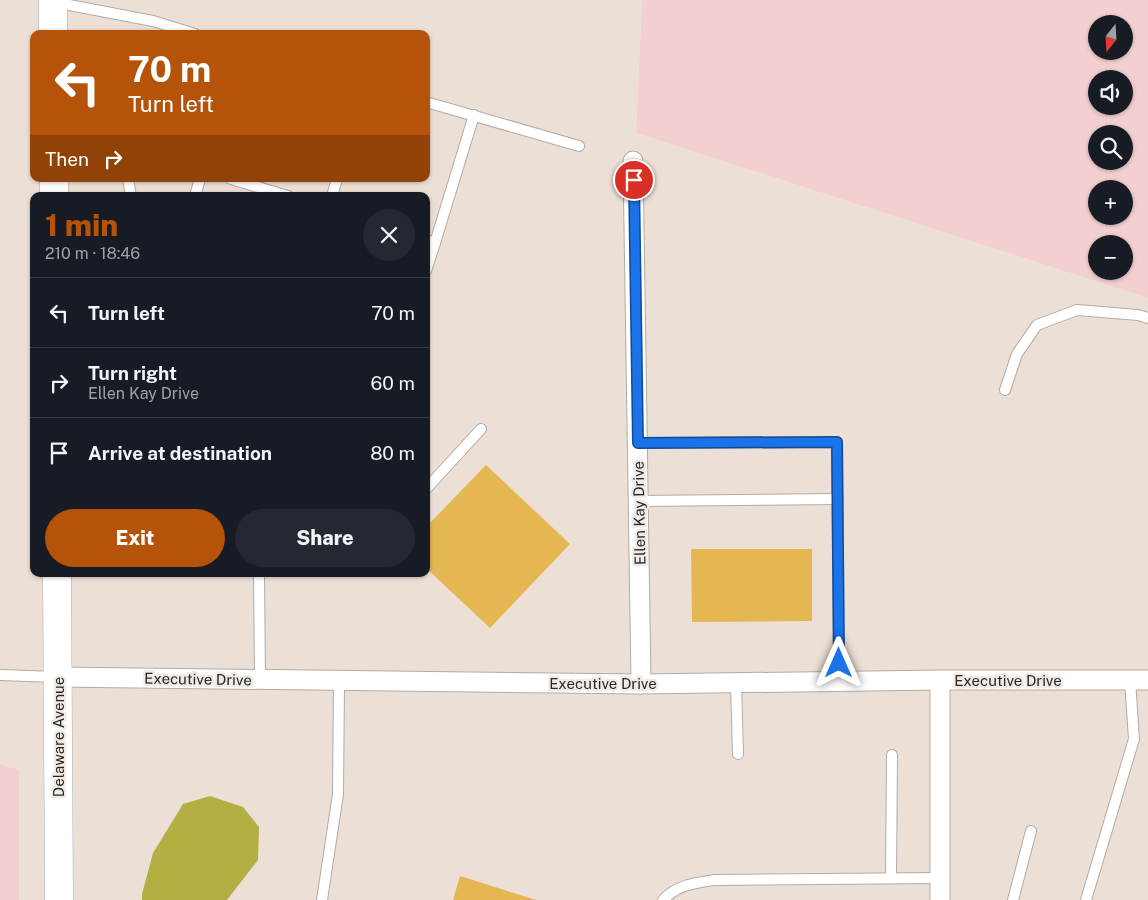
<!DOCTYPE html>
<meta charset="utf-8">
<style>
body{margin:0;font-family:"Public Sans",sans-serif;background:#242831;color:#f1f3f6;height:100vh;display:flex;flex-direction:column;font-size:19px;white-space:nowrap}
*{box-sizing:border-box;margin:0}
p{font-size:16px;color:#9ea1a6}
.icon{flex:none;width:28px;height:28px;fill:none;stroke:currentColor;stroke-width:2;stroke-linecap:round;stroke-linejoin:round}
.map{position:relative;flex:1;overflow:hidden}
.details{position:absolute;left:30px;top:192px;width:400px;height:385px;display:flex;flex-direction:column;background:#171b24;border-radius:10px;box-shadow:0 1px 4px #0004}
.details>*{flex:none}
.banner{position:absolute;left:30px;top:30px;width:400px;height:152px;border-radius:10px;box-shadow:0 1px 4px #0004;background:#b45309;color:#fff;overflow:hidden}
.needle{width:32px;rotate:198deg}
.tools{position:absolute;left:1088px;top:15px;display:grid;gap:10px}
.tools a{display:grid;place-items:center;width:45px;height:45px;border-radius:50%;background:#171b24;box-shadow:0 1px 4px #0004;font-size:25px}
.pin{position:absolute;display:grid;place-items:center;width:42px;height:42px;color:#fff;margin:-21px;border:2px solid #fff;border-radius:50%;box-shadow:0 1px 5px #0007}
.me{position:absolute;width:55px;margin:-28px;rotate:0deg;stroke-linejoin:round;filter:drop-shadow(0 0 4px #0008)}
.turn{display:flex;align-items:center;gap:18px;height:105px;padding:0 15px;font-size:22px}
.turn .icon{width:65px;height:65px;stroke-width:2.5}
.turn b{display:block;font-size:35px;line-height:42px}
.then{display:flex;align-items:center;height:48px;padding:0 15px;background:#0003;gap:10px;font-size:19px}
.round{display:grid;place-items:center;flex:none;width:52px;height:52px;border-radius:26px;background:#242831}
.overview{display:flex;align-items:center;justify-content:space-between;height:85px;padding:0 15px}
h1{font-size:30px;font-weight:800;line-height:38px;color:#b45309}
.action{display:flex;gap:10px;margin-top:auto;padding:10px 15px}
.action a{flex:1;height:58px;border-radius:30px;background:#b45309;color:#fff;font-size:20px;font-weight:800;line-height:58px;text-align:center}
.action a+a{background:#242831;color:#f1f3f6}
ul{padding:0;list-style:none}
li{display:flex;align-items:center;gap:15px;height:70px;padding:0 15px;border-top:1px solid #363941}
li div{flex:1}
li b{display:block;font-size:19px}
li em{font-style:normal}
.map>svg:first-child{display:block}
</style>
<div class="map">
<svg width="1148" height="900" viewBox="0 0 1148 900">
<rect width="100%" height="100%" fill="#f1ebe7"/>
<path fill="#ece0d6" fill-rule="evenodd" d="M0,0H642L636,133L1148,298V900H19V770L0,764ZM34,34H426V179H34ZM34,196H426V574H34Z"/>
<g fill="#f4cfd0" fill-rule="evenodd">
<path d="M642,0H1148V298L636,133ZM1096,24H1124V51H1096ZM1096,79H1124V106H1096ZM1096,134H1124V161H1096ZM1096,189H1124V216H1096ZM1096,244H1124V271H1096Z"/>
<polygon points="0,764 19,770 19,900 0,900"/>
</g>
<polygon fill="#b4af43" points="210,796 243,807 259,827 258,860 227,900 142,900 142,894 153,853 183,804"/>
<g fill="#e5b753">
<polygon points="486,465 570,544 490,628 426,568 426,527"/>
<polygon points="691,549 812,549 812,621 692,622"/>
<polygon points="460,876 536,900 453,900"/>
</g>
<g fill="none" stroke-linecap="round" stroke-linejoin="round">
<g stroke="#b1aba7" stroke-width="12">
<g id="service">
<polyline points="54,2 153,21 195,34"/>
<polyline points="426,102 579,146"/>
<polyline points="128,179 131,196"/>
<polyline points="231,179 288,196"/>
<polyline points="195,196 200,179"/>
<polyline points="332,196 337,179"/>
<polyline points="426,240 435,243 474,115"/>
<polyline points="426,271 435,243"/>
<polyline points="1005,390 1017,354 1037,325 1077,310 1138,315 1148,318"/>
<polyline points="638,443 837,442 839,681"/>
<polyline points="426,489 481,429"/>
<polyline points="638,501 838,499"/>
<polyline points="259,574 260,679"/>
<polyline points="0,675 56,677"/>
<polyline points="736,683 738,754"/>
<polyline points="891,878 892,755"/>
<polyline points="322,900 338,794 339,681"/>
<path d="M663,900C677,885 694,883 714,880L940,878"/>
<polyline points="1013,900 1031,831"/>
<polyline points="1086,900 1134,739 1130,680"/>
</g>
</g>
<g stroke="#b1aba7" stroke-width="21">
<g id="minor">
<polyline points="633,161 641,684"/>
<polyline points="57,677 641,684 940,680 1148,680"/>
<polyline points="940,900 940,680"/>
</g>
</g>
<g stroke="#b1aba7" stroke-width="29">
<g id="secondary">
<polyline points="53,0 53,34"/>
<polyline points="54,179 54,196"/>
<polyline points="57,574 59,900"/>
</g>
</g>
<use href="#service" stroke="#fff" stroke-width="10"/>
<use href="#minor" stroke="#fff" stroke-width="19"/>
<use href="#secondary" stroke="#fff" stroke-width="28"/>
</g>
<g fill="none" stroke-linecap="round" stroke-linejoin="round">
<g stroke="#114b97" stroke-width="12">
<polyline id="route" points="634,180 638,443 837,442 839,663"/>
</g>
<use href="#route" stroke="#1a73e8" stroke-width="9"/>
</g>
<g text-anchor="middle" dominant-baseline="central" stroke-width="5" stroke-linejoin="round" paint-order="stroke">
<g font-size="15" fill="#282624" stroke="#f1ebe7">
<text transform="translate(639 513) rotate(-91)">Ellen Kay Drive</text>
<text transform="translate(198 679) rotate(1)">Executive Drive</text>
<text x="1008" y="680">Executive Drive</text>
<text x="603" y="683">Executive Drive</text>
<text transform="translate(58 737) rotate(-90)">Delaware Avenue</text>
</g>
</g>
</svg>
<div class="tools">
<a><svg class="needle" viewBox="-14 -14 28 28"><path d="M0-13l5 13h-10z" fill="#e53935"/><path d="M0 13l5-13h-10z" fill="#9ea1a6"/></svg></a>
<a><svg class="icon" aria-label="sound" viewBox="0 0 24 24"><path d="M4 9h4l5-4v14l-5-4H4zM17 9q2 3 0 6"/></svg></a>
<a><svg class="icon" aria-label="search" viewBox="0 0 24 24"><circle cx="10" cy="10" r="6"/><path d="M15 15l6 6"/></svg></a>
<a>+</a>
<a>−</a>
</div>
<div class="pin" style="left:634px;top:180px;background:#d93025"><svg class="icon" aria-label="arrive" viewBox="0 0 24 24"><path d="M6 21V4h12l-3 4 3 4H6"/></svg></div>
<svg class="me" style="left:839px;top:663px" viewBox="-20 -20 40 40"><path d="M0-17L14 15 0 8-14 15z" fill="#1a73e8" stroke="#fff" stroke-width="4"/></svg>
<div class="banner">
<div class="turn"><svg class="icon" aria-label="left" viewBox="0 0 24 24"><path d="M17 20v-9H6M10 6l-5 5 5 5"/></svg><div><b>70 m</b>Turn left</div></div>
<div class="then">Then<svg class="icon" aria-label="right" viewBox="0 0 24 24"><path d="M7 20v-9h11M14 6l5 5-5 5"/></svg></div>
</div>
<section class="details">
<div class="overview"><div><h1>1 min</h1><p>210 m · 18:46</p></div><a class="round"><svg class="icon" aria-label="close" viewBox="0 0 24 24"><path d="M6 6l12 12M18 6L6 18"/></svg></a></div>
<ul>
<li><svg class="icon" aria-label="left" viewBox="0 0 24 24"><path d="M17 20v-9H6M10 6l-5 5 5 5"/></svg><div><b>Turn left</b></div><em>70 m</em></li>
<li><svg class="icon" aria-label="right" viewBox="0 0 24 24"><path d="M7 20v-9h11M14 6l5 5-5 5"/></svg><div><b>Turn right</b><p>Ellen Kay Drive</p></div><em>60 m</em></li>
<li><svg class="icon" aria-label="arrive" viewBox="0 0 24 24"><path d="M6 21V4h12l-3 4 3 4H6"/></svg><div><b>Arrive at destination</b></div><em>80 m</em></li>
</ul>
<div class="action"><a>Exit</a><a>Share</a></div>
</section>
</div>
